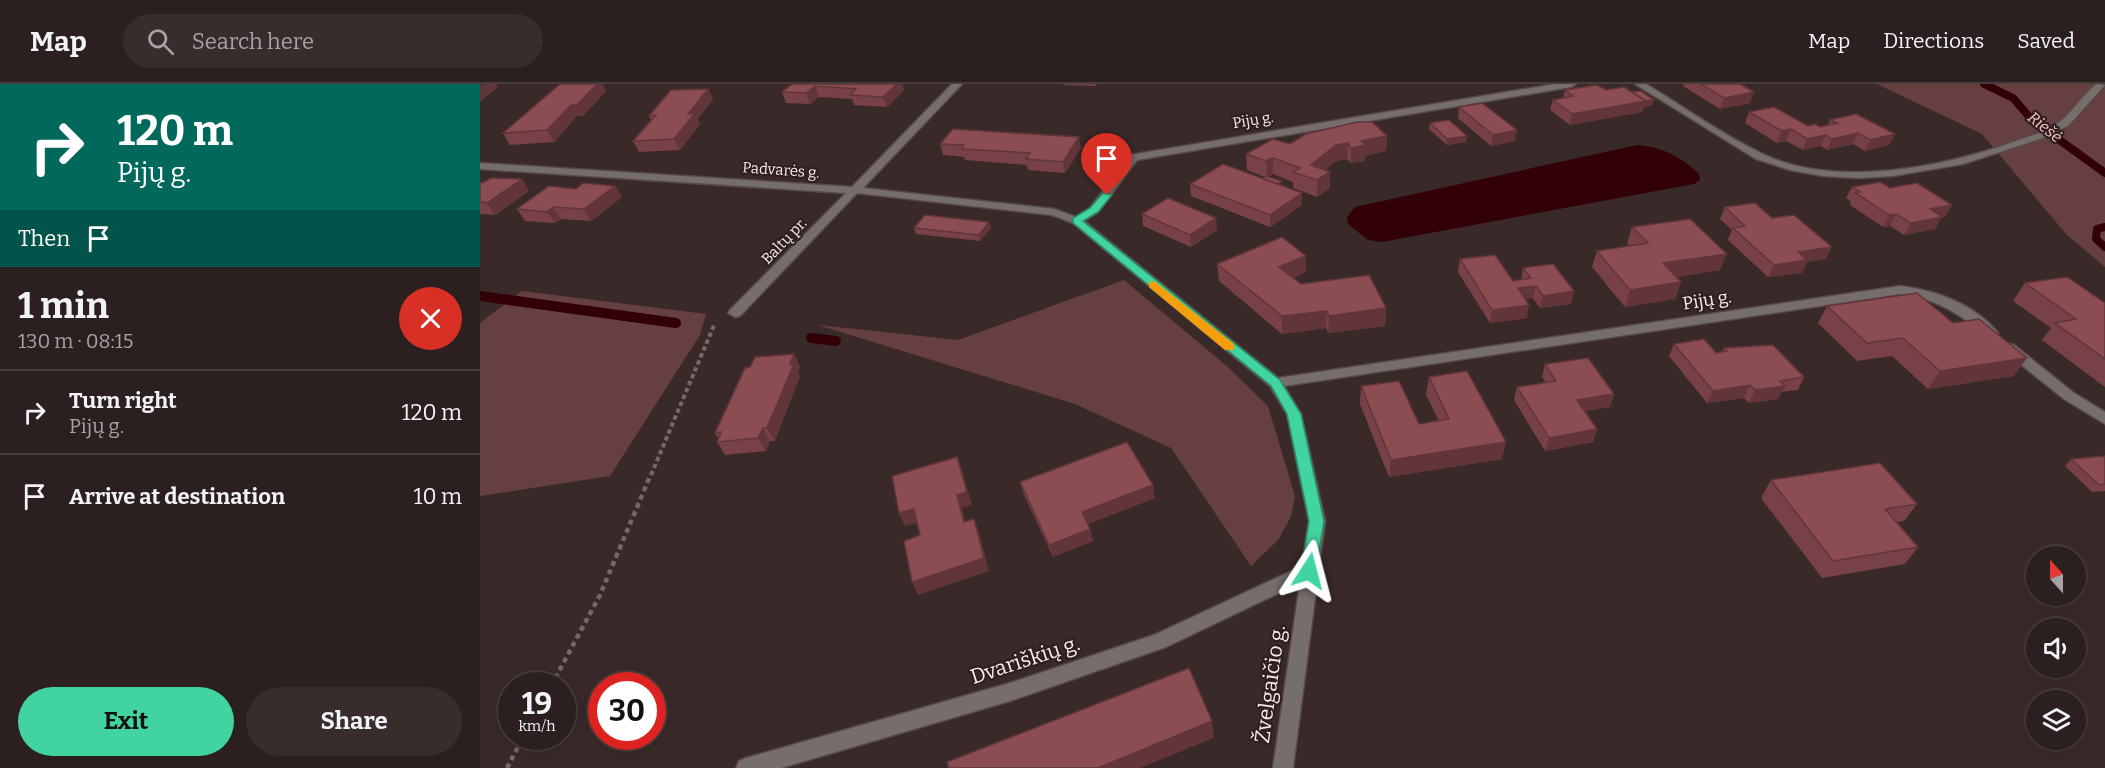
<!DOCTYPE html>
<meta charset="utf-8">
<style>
body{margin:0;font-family:Bitter,serif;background:#382c2c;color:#f1f3f6;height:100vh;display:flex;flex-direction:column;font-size:22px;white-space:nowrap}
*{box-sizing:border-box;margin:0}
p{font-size:20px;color:#a6a2a4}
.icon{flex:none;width:33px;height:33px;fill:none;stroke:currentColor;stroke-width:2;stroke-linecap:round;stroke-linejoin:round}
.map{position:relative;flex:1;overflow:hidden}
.sheet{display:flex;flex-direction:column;background:#2c1f1f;width:480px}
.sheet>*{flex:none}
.hud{background:#00695c;color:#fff;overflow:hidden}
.needle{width:39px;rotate:339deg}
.controls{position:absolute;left:1546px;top:462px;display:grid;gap:12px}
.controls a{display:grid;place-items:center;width:60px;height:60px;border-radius:50%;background:#2c1f1f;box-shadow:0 3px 15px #0003,0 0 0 2px #483d3d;font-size:30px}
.speed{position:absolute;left:18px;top:588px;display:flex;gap:12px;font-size:30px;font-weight:700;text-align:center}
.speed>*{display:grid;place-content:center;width:78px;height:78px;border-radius:50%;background:#2c1f1f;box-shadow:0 3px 15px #0003,0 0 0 2px #483d3d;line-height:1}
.speed small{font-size:15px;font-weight:400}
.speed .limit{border:9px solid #d22;background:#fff;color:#111}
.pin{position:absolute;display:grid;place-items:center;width:51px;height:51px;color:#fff;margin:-62px -26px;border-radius:50% 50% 50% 0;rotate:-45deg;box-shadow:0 0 6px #0007}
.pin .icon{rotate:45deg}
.me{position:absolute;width:66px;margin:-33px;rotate:9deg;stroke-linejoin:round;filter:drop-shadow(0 0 4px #0008)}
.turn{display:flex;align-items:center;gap:21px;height:126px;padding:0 18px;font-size:27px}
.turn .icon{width:78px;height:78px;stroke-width:2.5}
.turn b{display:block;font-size:42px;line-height:51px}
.then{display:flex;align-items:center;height:57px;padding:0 18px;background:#0003;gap:12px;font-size:22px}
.round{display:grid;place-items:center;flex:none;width:63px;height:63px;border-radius:32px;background:#382c2c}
.headline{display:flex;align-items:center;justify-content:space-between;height:102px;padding:0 18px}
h1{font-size:36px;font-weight:700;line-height:45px}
.cta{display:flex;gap:12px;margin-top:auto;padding:12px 18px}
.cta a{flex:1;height:69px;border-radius:36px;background:#42d4a0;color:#111;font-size:24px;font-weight:700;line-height:69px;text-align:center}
.cta a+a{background:#382c2c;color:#f1f3f6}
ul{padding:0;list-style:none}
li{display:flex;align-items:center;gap:18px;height:84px;padding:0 18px;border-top:2px solid #483d3d}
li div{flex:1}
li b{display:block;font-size:22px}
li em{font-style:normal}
header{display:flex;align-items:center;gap:36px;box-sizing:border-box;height:84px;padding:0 30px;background:#2c1f1f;border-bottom:2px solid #483d3d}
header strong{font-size:28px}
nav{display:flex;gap:33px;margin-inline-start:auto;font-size:21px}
.search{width:420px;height:54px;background:#382c2c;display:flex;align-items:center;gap:15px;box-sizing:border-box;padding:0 21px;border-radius:33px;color:#a6a2a4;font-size:22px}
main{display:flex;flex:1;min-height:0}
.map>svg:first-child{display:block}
</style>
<header>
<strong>Map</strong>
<div class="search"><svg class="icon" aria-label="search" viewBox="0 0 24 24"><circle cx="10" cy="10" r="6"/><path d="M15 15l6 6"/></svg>Search here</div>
<nav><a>Map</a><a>Directions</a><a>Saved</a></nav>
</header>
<main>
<section class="sheet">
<div class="hud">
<div class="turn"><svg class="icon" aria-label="right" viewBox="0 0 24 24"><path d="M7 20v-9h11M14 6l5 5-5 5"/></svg><div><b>120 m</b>Pijų g.</div></div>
<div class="then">Then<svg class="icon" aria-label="arrive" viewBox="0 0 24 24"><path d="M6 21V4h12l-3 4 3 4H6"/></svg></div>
</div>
<div class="headline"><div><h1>1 min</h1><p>130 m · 08:15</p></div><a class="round" style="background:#d93025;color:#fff"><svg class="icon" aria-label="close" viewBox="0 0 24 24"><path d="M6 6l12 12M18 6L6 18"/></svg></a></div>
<ul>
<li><svg class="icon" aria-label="right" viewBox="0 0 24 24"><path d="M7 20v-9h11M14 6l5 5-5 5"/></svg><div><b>Turn right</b><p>Pijų g.</p></div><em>120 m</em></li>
<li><svg class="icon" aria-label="arrive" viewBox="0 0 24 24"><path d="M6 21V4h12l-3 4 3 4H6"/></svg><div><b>Arrive at destination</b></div><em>10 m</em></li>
</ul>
<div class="cta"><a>Exit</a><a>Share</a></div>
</section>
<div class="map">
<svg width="1625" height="684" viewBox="0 0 1625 684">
<rect width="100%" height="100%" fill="#3a2929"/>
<g fill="#663f41">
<polygon points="1397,0 1625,0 1625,183 1586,150 1502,50"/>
<polygon points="644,196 749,284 788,322 815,412 811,432 799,455 771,482 691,364 595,320 338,241 478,256"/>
<polygon points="42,207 226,230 220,251 130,392 0,412 0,239"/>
</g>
<path fill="#320008" d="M1157,61C1181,63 1201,72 1219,90L1220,96L1214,100L902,158L888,156L868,140L867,133L875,123Z"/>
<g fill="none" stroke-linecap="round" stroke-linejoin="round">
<g stroke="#320008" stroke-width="8">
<polyline points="1504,0 1533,14 1552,36 1625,89"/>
<polyline points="1625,143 1617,145 1616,155 1625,163"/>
</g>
<g stroke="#320008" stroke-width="10">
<polyline points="0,212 196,239"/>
<polyline points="331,254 356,257"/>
</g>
<g stroke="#584848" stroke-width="3">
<g id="street">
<path d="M472,0H482L383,104L574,125L596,133L610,124L650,71L1075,0H1096L1091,3L657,76L618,128L604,137L798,294L1420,202C1455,206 1495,220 1518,249L1511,253L1506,252C1479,229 1455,214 1420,210L804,302L821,330L845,437L813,684H793L820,499L686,563L530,617L301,684H256L259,677L266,674L530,599L674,551L822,482L829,437L807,330L790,302L593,139L572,131L377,109L260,232L255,233L248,229L250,226L366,109L0,85V79L372,103Z"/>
<path d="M1155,0H1166C1204,23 1244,52 1283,70C1356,105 1464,83 1536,57C1549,52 1563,49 1574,42C1591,31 1601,13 1616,0L1625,1L1589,41L1566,53L1483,80L1413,92L1378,94L1343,92L1310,86L1276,75Z"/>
<polygon points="1529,260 1534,261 1594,309 1625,328 1625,340 1584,315 1524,267 1522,264"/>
</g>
</g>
<polyline stroke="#776868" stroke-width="4" stroke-dasharray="4.5 3" stroke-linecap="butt" points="171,391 235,239"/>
<g stroke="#776868" stroke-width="4.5" stroke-dasharray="5 4" stroke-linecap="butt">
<polyline points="71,602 120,511 171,390"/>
<polyline points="27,684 44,652"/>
</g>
<use href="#street" fill="#766d6d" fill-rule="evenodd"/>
</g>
<g fill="#784147">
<polygon points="312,0 422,0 424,6 407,23 374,21 372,15 339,13 330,20 306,19 302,8"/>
<polygon points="583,0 617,0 616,2 583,1"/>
<polygon points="1204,0 1260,0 1270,19 1240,25 1203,2"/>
<polygon points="228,5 233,15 218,35 220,40 200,66 159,68 153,57 171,36 169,32"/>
<polygon points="1085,6 1172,21 1164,23 1162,28 1090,41 1070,26 1073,16 1083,14"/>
<polygon points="126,7 103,32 97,32 74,58 30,61 23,49"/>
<polygon points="979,23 1035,57 1011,62 978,34"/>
<polygon points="1269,28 1328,42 1340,43 1348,42 1350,36 1415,50 1409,61 1385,67 1373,60 1347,66 1341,62 1323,66 1306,57 1297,59 1265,39"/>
<polygon points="950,39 986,58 967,61 949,45"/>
<polygon points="907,52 906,67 885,72 885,77 871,79 867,75 856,77 845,86 850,104 837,113 813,104 813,98 793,90 788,93 802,101 822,121 790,143 711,112 710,100 783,94 785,93 767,86 766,70 810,60"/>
<polygon points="460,60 601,64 585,89 548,86 547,81 485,76 484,73 463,71"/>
<polygon points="42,95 49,107 15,131 0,130 0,98"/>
<polygon points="135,102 142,113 111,137 81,135 75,139 45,137 37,125 96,105"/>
<polygon points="1372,103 1410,104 1472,121 1465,133 1461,134 1455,145 1424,151 1410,142 1403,143 1370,121 1371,118 1366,114"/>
<polygon points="1245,123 1292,134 1346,175 1327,178 1322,189 1288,193 1248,156 1252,146 1240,135"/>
<polygon points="662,130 737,146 711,163 663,142"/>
<polygon points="1152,143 1240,186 1197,193 1201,198 1195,215 1145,223 1112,183 1117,167 1150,162 1147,159"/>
<polygon points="434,144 511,144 500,157 436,150"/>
<polygon points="826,172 826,188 813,194 821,200 906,224 905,242 848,249 846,244 802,250 739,197 737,180"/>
<polygon points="980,175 1033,197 1041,196 1043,184 1091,220 1060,224 1053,214 1045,215 1047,234 1010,239 978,188"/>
<polygon points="1545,199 1625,219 1625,303 1562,256 1571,244 1533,217"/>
<polygon points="1347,222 1534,292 1448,305 1412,272 1377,277 1338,239"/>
<polygon points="1194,260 1236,269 1242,268 1244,264 1324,293 1318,306 1301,308 1298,315 1269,319 1264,314 1227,319 1189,272"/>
<polygon points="314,270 320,283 318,288 320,292 295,357 290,357 286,367 245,371 237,358 238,354 235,349 270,283"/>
<polygon points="1065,280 1134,310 1130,323 1105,327 1117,345 1113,358 1065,367 1034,316 1037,303 1066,299 1062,293"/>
<polygon points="949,293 1022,375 909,393 880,320 881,302 939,340 959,337 946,311"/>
<polygon points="1625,372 1625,407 1612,408 1585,382 1591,375"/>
<polygon points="1291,396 1437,420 1424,437 1417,438 1438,463 1425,480 1342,494 1281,414"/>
<polygon points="540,398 675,414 608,440 610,445 613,457 573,473 544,411"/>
</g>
<g fill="#613539">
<polygon points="2,0 16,0 18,3 0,18 0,2"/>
<polygon points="117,0 123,0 126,7 103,32 97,32 74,58 67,46 91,21"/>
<polygon points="417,0 422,0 424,6 407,23 403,13"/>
<polygon points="335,2 339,13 330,20 326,9"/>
<polygon points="228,5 233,15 218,35 220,40 200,66 194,55 208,30"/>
<polygon points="1274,8 1270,19 1240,25 1244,14"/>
<polygon points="1174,16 1172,21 1164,23 1162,28 1090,41 1092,30"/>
<polygon points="1311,45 1306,57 1297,59 1302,47"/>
<polygon points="1037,46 1035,57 1011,62 1013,51"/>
<polygon points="1378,49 1373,60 1347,66 1352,55"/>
<polygon points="1415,50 1409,61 1385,67 1390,56"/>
<polygon points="1346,51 1341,62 1323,66 1327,55"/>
<polygon points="907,52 906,67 885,72 885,77 871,79 871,64 881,57"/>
<polygon points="987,52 986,58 967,61 967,55"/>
<polygon points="599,53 601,64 585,89 583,78"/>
<polygon points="868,59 867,75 856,77 833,95 831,81 856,61"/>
<polygon points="793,74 793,90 787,93 786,77"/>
<polygon points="850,88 850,104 837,113 837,96"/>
<polygon points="42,95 49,107 15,131 7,119"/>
<polygon points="135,102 142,113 111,137 104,125"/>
<polygon points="822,109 822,121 790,143 790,131"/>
<polygon points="1472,121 1465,133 1461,134 1455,145 1424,151 1431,139 1450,125"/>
<polygon points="73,123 81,135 75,139 67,128"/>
<polygon points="1416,130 1410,142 1403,143 1409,131"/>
<polygon points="736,134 737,146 711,163 710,151"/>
<polygon points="509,138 511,144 500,157 499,151"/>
<polygon points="1352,163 1346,175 1327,178 1322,189 1288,193 1294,181 1318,168"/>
<polygon points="1247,170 1240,186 1177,196 1183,179"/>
<polygon points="826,172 826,188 799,200 799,183"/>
<polygon points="1201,198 1195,215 1145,223 1150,206"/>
<polygon points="1056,202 1053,214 1035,216 1038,204"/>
<polygon points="1094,207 1091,220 1060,224 1063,212"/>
<polygon points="1049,221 1047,234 1010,239 1012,226"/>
<polygon points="906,224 905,242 848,249 849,232"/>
<polygon points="847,227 846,244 802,250 802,232"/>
<polygon points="314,270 320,283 318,288 320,292 295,357 287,344"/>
<polygon points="1547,274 1534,292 1448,305 1460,287"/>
<polygon points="1270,301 1264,314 1227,319 1233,307"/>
<polygon points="1305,302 1298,315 1269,319 1275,306"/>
<polygon points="1134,310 1130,323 1094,329 1097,316"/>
<polygon points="283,344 290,357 286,367 278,354"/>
<polygon points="1117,345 1113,358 1065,367 1069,354"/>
<polygon points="1026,358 1022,375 909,393 911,376"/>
<polygon points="477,373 482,386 492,421 482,424 489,451 484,438 477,411"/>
<polygon points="673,401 675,414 606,441 602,428"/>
<polygon points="434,425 440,438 425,442 419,429"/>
<polygon points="494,435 499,448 509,487 438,511 432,498"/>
<polygon points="610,445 613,457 573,473 569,461"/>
<polygon points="732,637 734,654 660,684 618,684"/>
</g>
<g fill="#8b4c52" stroke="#613539" stroke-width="1.5">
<polygon points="80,0 117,0 97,21 91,21 67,46 23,49"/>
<polygon points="312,0 417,0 403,13 370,11 376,5 335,2 326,9 302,8"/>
<polygon points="1221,0 1260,0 1274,8 1244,14"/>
<polygon points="1117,1 1126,6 1144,3 1166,17 1092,30 1073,16 1093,12 1085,6"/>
<polygon points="228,5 208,30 215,29 194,55 153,57 176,31 169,32 191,6"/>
<polygon points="1161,7 1174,16 1166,17 1152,8"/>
<polygon points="1002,19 1037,46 1013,51 979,23"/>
<polygon points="1294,23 1328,42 1335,40 1340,43 1358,39 1350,36 1376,30 1415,50 1390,56 1378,49 1352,55 1346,51 1327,55 1311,45 1302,47 1269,28"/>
<polygon points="969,36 987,52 967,55 950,39"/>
<polygon points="877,38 892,38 907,52 881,57 886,61 871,64 868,59 856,61 831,81 850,88 837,96 813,88 820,84 793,74 786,77 766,70 793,55 810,60 826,50"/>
<polygon points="473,45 599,53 583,78 546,75 550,69 482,65 484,61 460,60"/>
<polygon points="743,80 822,109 790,131 710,100"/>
<polygon points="786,92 802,97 798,100 783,94"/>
<polygon points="11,94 42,95 7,119 0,118 0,98 3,99"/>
<polygon points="1400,98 1410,104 1437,99 1472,121 1450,125 1462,133 1431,139 1416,130 1409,131 1376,109 1380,108 1372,103"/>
<polygon points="103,99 135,102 104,125 73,123 67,128 37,125 69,102 96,105"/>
<polygon points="688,114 736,134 710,151 662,130"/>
<polygon points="1275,119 1292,134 1314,131 1352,163 1318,168 1327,176 1294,181 1253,144 1265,142 1245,123"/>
<polygon points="445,131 509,138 499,151 434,144"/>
<polygon points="1210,135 1247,170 1183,179 1201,198 1150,206 1117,167 1168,159 1152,143"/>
<polygon points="802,153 826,172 799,183 821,200 889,191 906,224 849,232 847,227 802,232 737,180"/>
<polygon points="1015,171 1033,197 1051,194 1043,184 1073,180 1094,207 1063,212 1056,202 1038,204 1049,221 1012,226 980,175"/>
<polygon points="1587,193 1625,219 1625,275 1575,239 1596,235 1545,199"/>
<polygon points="1437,209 1473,239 1499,235 1547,274 1460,287 1423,254 1387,259 1347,222"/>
<polygon points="1224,255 1236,269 1247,267 1244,264 1293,261 1324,293 1300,297 1305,302 1275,306 1270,301 1233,307 1194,260"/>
<polygon points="314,270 310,280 314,280 287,344 283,344 278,354 237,358 241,348 235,349 265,284 270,283 275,273"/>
<polygon points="1108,274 1134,310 1097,316 1117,345 1069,354 1037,303 1076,297 1065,280"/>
<polygon points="987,287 1026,358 911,376 881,302 919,297 939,340 969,335 949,293"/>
<polygon points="647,358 673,401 602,428 610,445 569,461 540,398"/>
<polygon points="1625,372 1625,400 1619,401 1591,375"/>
<polygon points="477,373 487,408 477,411 484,438 494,435 504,474 432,498 424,457 440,451 434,425 419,429 412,392"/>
<polygon points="1400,379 1437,420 1405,425 1438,463 1353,477 1291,396"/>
<polygon points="709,584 732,637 618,684 469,684 467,678"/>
</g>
<polygon fill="#42d4a0" stroke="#2b8a68" stroke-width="1.5" points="623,109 632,111 618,128 603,137 800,296 821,330 844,437 835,492 823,492 821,487 829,437 807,330 791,302 593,139 593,134 610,124"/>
<polygon fill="#f59e0b" points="674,197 754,260 754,266 745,266 669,203 669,198"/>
<g text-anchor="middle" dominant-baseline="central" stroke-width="4.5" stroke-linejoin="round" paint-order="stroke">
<g font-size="15" fill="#f7ecec" stroke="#2f1f20">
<text transform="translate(773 36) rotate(-9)">Pijų g.</text>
<text transform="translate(301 86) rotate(4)">Padvarės g.</text>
<text transform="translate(304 157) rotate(-46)">Baltų pr.</text>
</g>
<g font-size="16" font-style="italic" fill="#fec3c6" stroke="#2f1f20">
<text transform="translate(1565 43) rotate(39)">Riešė</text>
</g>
<g font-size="18" fill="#f7ecec" stroke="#2f1f20">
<text transform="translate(1227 216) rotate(-9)">Pijų g.</text>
</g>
<g font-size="21" fill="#f7ecec" stroke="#2f1f20">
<text transform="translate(545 576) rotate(-18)">Dvariškių g.</text>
<text transform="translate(790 600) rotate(-82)">Žvelgaičio g.</text>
</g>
</g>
</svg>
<div class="controls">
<a><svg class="needle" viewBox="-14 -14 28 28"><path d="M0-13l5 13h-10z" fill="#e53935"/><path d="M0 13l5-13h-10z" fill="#a6a2a4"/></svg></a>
<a><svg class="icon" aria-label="sound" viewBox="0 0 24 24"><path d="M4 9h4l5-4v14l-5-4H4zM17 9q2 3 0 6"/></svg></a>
<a><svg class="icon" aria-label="layers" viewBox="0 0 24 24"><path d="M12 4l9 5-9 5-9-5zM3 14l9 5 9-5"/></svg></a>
</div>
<div class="speed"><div>19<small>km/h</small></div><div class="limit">30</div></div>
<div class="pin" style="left:627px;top:111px;background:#d93025"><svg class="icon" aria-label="arrive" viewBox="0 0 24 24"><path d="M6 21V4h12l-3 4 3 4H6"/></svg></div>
<svg class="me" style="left:829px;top:487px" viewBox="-20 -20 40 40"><path d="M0-17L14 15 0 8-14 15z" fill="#42d4a0" stroke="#fff" stroke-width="4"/></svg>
</div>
</main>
